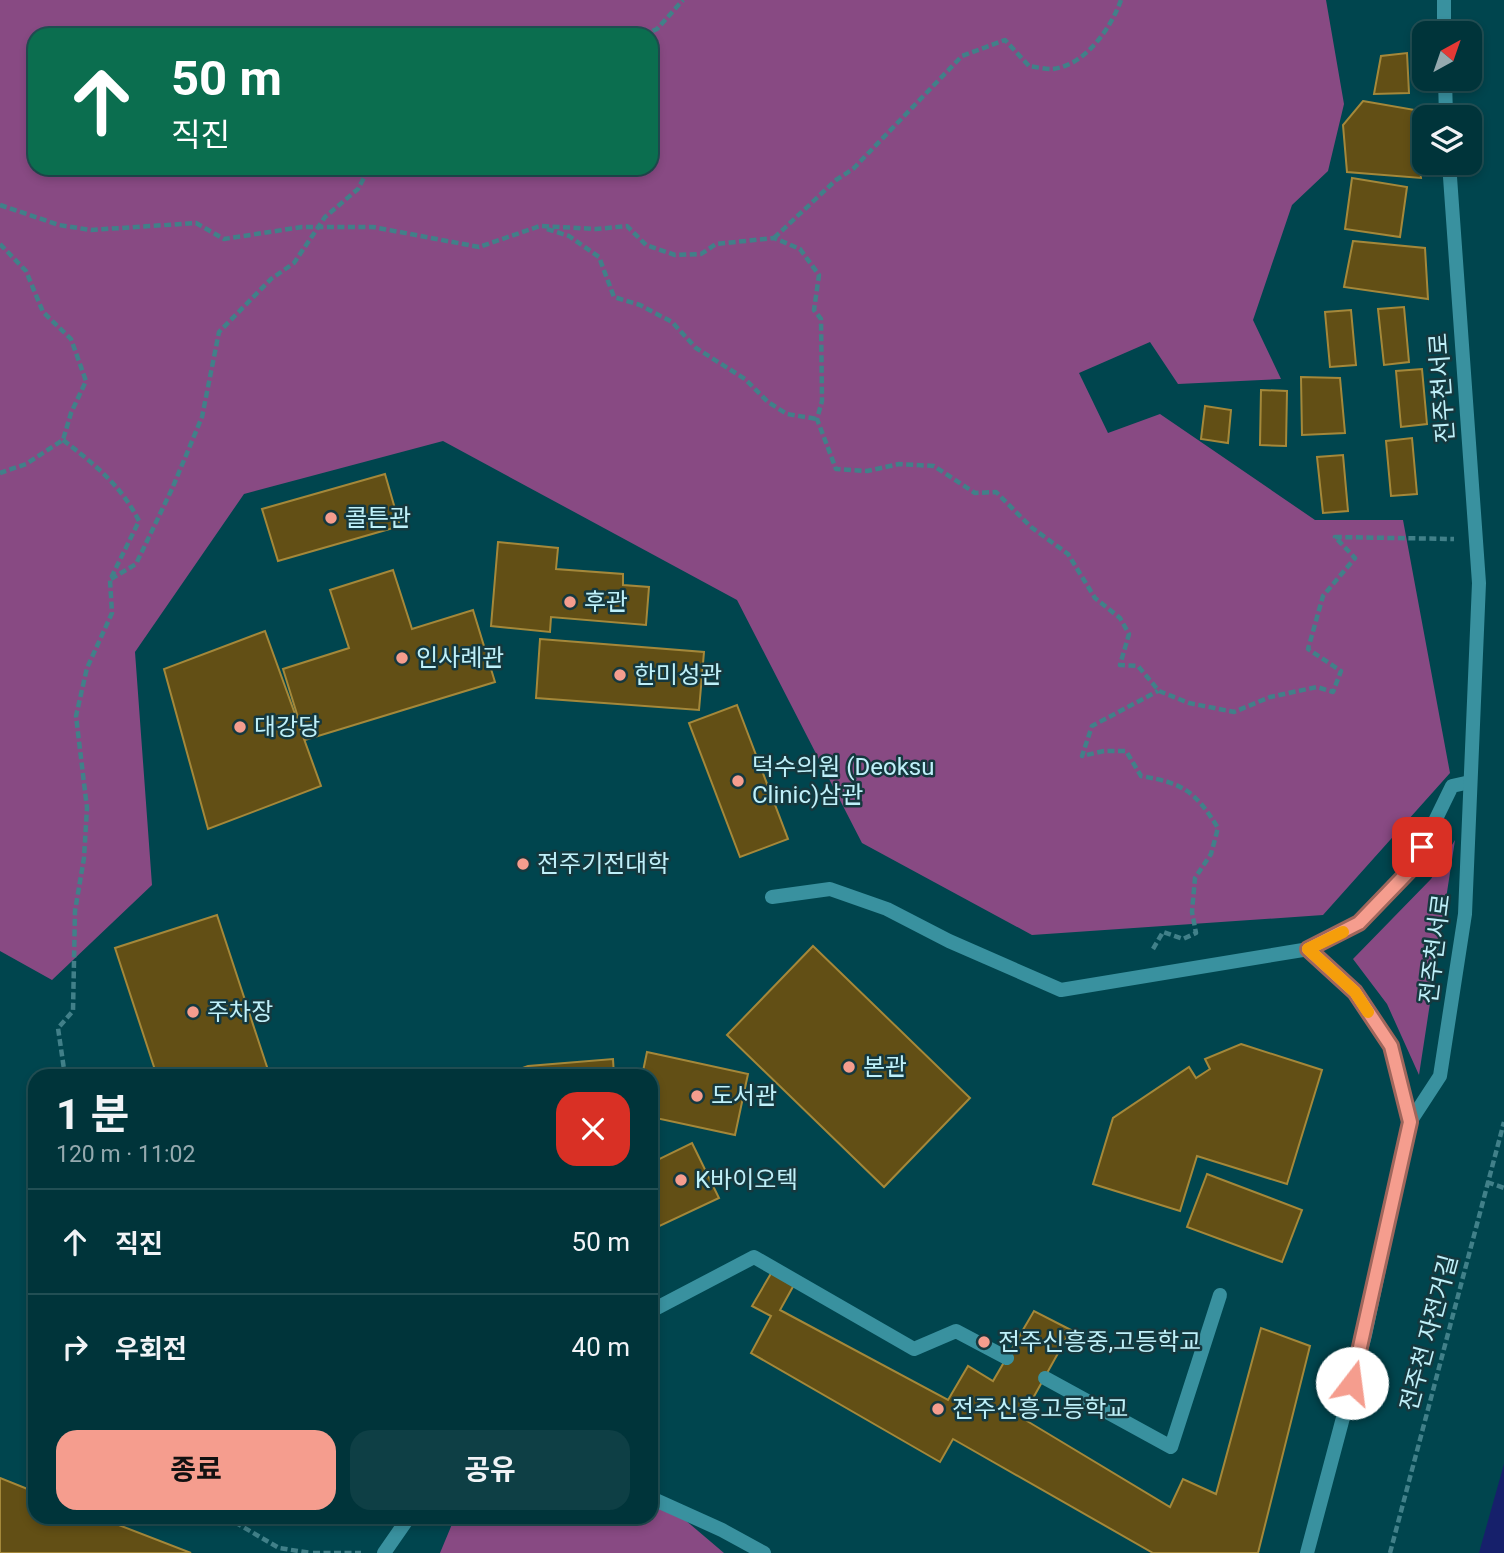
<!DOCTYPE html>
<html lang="ko">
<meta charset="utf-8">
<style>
body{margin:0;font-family:Roboto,"Noto Sans KR",sans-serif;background:#0e3f45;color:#f1f3f6;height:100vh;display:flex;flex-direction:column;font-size:26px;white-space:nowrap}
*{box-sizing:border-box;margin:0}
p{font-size:23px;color:#95aaaf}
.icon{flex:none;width:38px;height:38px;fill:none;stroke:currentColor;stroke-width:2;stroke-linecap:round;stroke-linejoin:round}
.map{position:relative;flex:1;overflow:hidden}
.details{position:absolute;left:28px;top:1069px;width:630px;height:455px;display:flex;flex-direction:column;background:#00343a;border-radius:21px;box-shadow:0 4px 10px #0003,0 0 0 2px #224f54}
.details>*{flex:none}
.guide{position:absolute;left:28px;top:28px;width:630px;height:147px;border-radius:21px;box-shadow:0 4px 10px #0003,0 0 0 2px #224f54;background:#0b6e4f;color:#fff;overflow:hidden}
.needle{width:46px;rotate:40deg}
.buttons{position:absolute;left:1412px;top:21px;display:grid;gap:14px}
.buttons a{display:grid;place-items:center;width:70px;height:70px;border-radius:14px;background:#00343a;box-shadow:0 4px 10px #0003,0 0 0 2px #224f54;font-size:35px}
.pin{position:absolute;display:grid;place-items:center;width:60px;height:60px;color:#fff;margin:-30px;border-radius:14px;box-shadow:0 4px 10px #0006}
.me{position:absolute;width:77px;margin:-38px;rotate:15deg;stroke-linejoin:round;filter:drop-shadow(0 0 5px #0008)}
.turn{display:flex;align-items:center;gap:24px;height:147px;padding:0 28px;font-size:32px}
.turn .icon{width:91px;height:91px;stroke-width:2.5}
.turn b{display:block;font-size:49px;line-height:60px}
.round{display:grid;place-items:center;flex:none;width:74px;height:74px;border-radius:21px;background:#0e3f45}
.head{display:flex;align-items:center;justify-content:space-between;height:119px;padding:0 28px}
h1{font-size:42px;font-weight:700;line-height:52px}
.action{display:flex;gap:14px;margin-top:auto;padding:14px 28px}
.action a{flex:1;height:80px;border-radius:21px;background:#f59d8e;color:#111;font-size:28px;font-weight:700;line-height:80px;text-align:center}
.action a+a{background:#0e3f45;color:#f1f3f6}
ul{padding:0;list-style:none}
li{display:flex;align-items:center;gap:21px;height:105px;padding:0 28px;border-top:2px solid #224f54}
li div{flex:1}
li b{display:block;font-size:26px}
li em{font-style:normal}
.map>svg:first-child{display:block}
</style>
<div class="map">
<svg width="1504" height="1553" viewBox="0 0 1504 1553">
<rect width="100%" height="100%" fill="#00454e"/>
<g fill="#884a83" fill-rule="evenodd">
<path d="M0,0H1326L1344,104L1328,171L1292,205L1253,320L1281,379L1178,384L1150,342L1079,373L1108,433L1160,414L1315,520H1403L1450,773L1323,915L1032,935L862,843L737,600L443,441L244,494L135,652L152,885L52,980L0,951ZM35,35H651V168H35Z"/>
<polygon points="1455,840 1419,1075 1387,1004 1353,959 1431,879"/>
<polygon points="651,1491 724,1553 440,1553 455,1517 651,1517"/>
</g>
<polygon fill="#16206b" points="1504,1464 1504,1553 1479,1553 1482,1542"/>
<g fill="#624f15" stroke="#a4883a" stroke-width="2">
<polygon points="1407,53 1409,93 1374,94 1381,56"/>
<polygon points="1363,101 1415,110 1421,178 1347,172 1343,125"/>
<polygon points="1352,178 1407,187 1400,237 1345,229"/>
<polygon points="1353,241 1425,248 1428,299 1344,287"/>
<polygon points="1404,307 1409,362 1384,365 1378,309"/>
<polygon points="1351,310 1356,365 1330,367 1325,312"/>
<polygon points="1422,369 1427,424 1401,427 1396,371"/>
<polygon points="1301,377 1340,378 1345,433 1302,435"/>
<polygon points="1261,390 1287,391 1286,446 1260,445"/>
<polygon points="1205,406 1231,410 1228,443 1201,439"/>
<polygon points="1412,438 1417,494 1391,496 1386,441"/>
<polygon points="1343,455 1348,511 1323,513 1317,457"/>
<polygon points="385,474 400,526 278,561 262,509"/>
<polygon points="498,542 558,548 556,569 623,574 623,585 649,587 646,625 551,617 550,632 491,626"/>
<polygon points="393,570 412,629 473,610 495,682 305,740 283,669 349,648 330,590"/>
<polygon points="265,631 321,786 208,829 164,669"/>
<polygon points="540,639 704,652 699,710 536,698"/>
<polygon points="737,705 788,839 740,857 689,723"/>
<polygon points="217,915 270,1076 157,1076 115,948"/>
<polygon points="813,946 970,1098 884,1187 727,1035"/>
<polygon points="1241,1044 1322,1070 1287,1184 1197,1156 1180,1211 1093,1184 1113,1118 1189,1067 1196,1078 1210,1069 1205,1059"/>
<polygon points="647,1052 748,1074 735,1135 651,1117 651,1076 642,1076"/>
<polygon points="613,1059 614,1076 501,1076 528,1066"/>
<polygon points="692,1143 719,1198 651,1230 651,1163"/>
<polygon points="1207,1174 1302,1210 1282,1262 1187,1227"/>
<polygon points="773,1270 795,1283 780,1310 948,1400 968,1366 993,1381 1034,1311 1071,1330 1022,1418 1170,1507 1183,1479 1216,1494 1261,1328 1310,1346 1258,1553 1153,1553 953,1439 940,1462 751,1353 771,1316 752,1306"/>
<polygon points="0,1478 35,1492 35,1517 98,1517 191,1553 0,1553"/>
</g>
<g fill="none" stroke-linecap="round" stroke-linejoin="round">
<g stroke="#418089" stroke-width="4.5" stroke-dasharray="7 3.5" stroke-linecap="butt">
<polyline points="643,35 657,29 683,0"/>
<polyline points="0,205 59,225 91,230 196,223 224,239 302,227 373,227 479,247 540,226 596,229 627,226 646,245 675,255 701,254 716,244 774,238 800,249 819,275 814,310 821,319 822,401 817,419 836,469 867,471 899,464 934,466 975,493 996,492 1031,527 1068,554 1095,598 1120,618 1129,634 1120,665 1138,666 1159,691 1189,703 1234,712 1270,697 1317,687 1333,692 1341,671 1308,649 1323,596 1355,558 1335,537 1454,539"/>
<polyline points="547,229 569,236 599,257 614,297 640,305 672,322 696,348 745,379 768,402 787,414 817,419"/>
<path d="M774,238L836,180L853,169L962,56L1005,40L1029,66C1036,67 1045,69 1052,69C1085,66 1111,28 1121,0"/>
<polyline points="0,244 26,271 43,312 71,339 86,381 71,413 63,440 26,464 0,473"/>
<path d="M63,440C94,464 121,485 139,521L110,580L112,613L87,668L76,716L87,808L84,858L75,911L73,1011L58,1028L65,1076"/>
<polyline points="111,579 136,564 172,489 202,417 219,332 271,279 294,263 325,217 358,189 369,168"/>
<path d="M1153,949L1163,932L1183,939L1196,933L1192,912L1195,878L1211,854L1218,828C1195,791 1183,783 1141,776L1126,751H1104L1082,756L1092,726L1158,691"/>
<polyline points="1487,1182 1504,1188"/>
<polyline points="226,1517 279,1548 311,1553"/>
<polyline points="313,1553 361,1553"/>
<polyline points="1390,1553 1504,1122"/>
</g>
<g stroke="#39919f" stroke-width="14">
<polyline points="772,897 830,889 887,909 949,941 1061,990 1309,949 1355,992 1391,1046 1410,1122"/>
<polyline points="1309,949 1359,923 1412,868 1452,786 1470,782"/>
<polyline points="651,1311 754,1257 914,1349 956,1331 1007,1358"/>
<polyline points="1045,1378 1171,1447 1220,1295"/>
<polyline points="651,1498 722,1530 764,1553"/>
<polyline points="384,1553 409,1517"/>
</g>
<g stroke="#39919f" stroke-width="14">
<polyline points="1444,0 1444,33"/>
<polyline points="1445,79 1446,117"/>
<polyline points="1307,1553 1365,1335 1410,1122 1440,1076 1465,914 1479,583 1449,163"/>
</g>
</g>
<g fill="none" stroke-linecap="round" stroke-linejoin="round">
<g stroke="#9f665c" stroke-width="18">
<polyline id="route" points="1352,1383 1410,1122 1391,1046 1355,992 1308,949 1359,923 1412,868 1422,847"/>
</g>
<use href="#route" stroke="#f59d8e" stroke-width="12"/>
<polyline stroke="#f59e0b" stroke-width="12" points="1343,932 1308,949 1355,992 1368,1012"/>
</g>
<g fill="#f59d8e" stroke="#15383e" stroke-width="2.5">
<circle cx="331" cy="518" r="7"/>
<circle cx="570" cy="602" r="7"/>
<circle cx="402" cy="658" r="7"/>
<circle cx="620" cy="675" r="7"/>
<circle cx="240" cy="727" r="7"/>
<circle cx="738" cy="781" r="7"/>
<circle cx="523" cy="864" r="7"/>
<circle cx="193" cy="1012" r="7"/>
<circle cx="849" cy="1067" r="7"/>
<circle cx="697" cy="1096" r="7"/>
<circle cx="681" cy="1180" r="7"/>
<circle cx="984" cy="1342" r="7"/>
<circle cx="938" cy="1409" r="7"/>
</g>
<g text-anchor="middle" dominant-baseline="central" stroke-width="5" stroke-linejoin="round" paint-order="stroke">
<g font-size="24" fill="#bff0f9" stroke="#15383e">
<text transform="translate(1442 388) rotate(-94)">전주천서로</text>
<text transform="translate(1435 949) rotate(-83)">전주천서로</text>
<text transform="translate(1429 1333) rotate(-75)">전주천 자전거길</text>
</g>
<g font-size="24" fill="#bff0f9" stroke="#15383e" text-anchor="start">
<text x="345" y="518">콜튼관</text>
<text x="584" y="602">후관</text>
<text x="416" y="658">인사례관</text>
<text x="634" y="675">한미성관</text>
<text x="254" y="727">대강당</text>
<text x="752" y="767">덕수의원 (Deoksu<tspan x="752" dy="28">Clinic)삼관</tspan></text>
<text x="537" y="864">전주기전대학</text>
<text x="207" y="1012">주차장</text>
<text x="863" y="1067">본관</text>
<text x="711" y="1096">도서관</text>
<text x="695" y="1180">K바이오텍</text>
<text x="998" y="1342">전주신흥중,고등학교</text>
<text x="952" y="1409">전주신흥고등학교</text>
</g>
</g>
</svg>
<div class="buttons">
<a><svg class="needle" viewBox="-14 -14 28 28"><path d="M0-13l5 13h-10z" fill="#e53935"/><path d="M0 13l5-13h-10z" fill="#95aaaf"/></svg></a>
<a><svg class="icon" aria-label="layers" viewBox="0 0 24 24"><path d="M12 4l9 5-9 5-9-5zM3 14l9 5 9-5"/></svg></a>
</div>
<div class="pin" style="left:1422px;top:847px;background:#d93025"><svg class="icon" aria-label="arrive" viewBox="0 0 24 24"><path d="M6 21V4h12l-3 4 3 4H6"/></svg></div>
<svg class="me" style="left:1352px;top:1383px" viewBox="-20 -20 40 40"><circle r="19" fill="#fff"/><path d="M0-13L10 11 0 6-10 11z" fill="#f59d8e"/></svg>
<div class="guide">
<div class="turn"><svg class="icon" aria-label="ahead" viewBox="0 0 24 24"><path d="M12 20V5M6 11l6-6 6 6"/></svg><div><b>50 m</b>직진</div></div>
</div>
<section class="details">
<div class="head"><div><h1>1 분</h1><p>120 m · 11:02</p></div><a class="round" style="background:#d93025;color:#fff"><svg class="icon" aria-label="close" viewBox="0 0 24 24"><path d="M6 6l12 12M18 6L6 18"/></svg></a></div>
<ul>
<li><svg class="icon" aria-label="ahead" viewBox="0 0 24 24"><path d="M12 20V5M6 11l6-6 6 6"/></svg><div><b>직진</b></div><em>50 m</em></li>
<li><svg class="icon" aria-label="right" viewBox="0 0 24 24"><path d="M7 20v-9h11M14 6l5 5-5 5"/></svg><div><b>우회전</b></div><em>40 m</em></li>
</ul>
<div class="action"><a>종료</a><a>공유</a></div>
</section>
</div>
